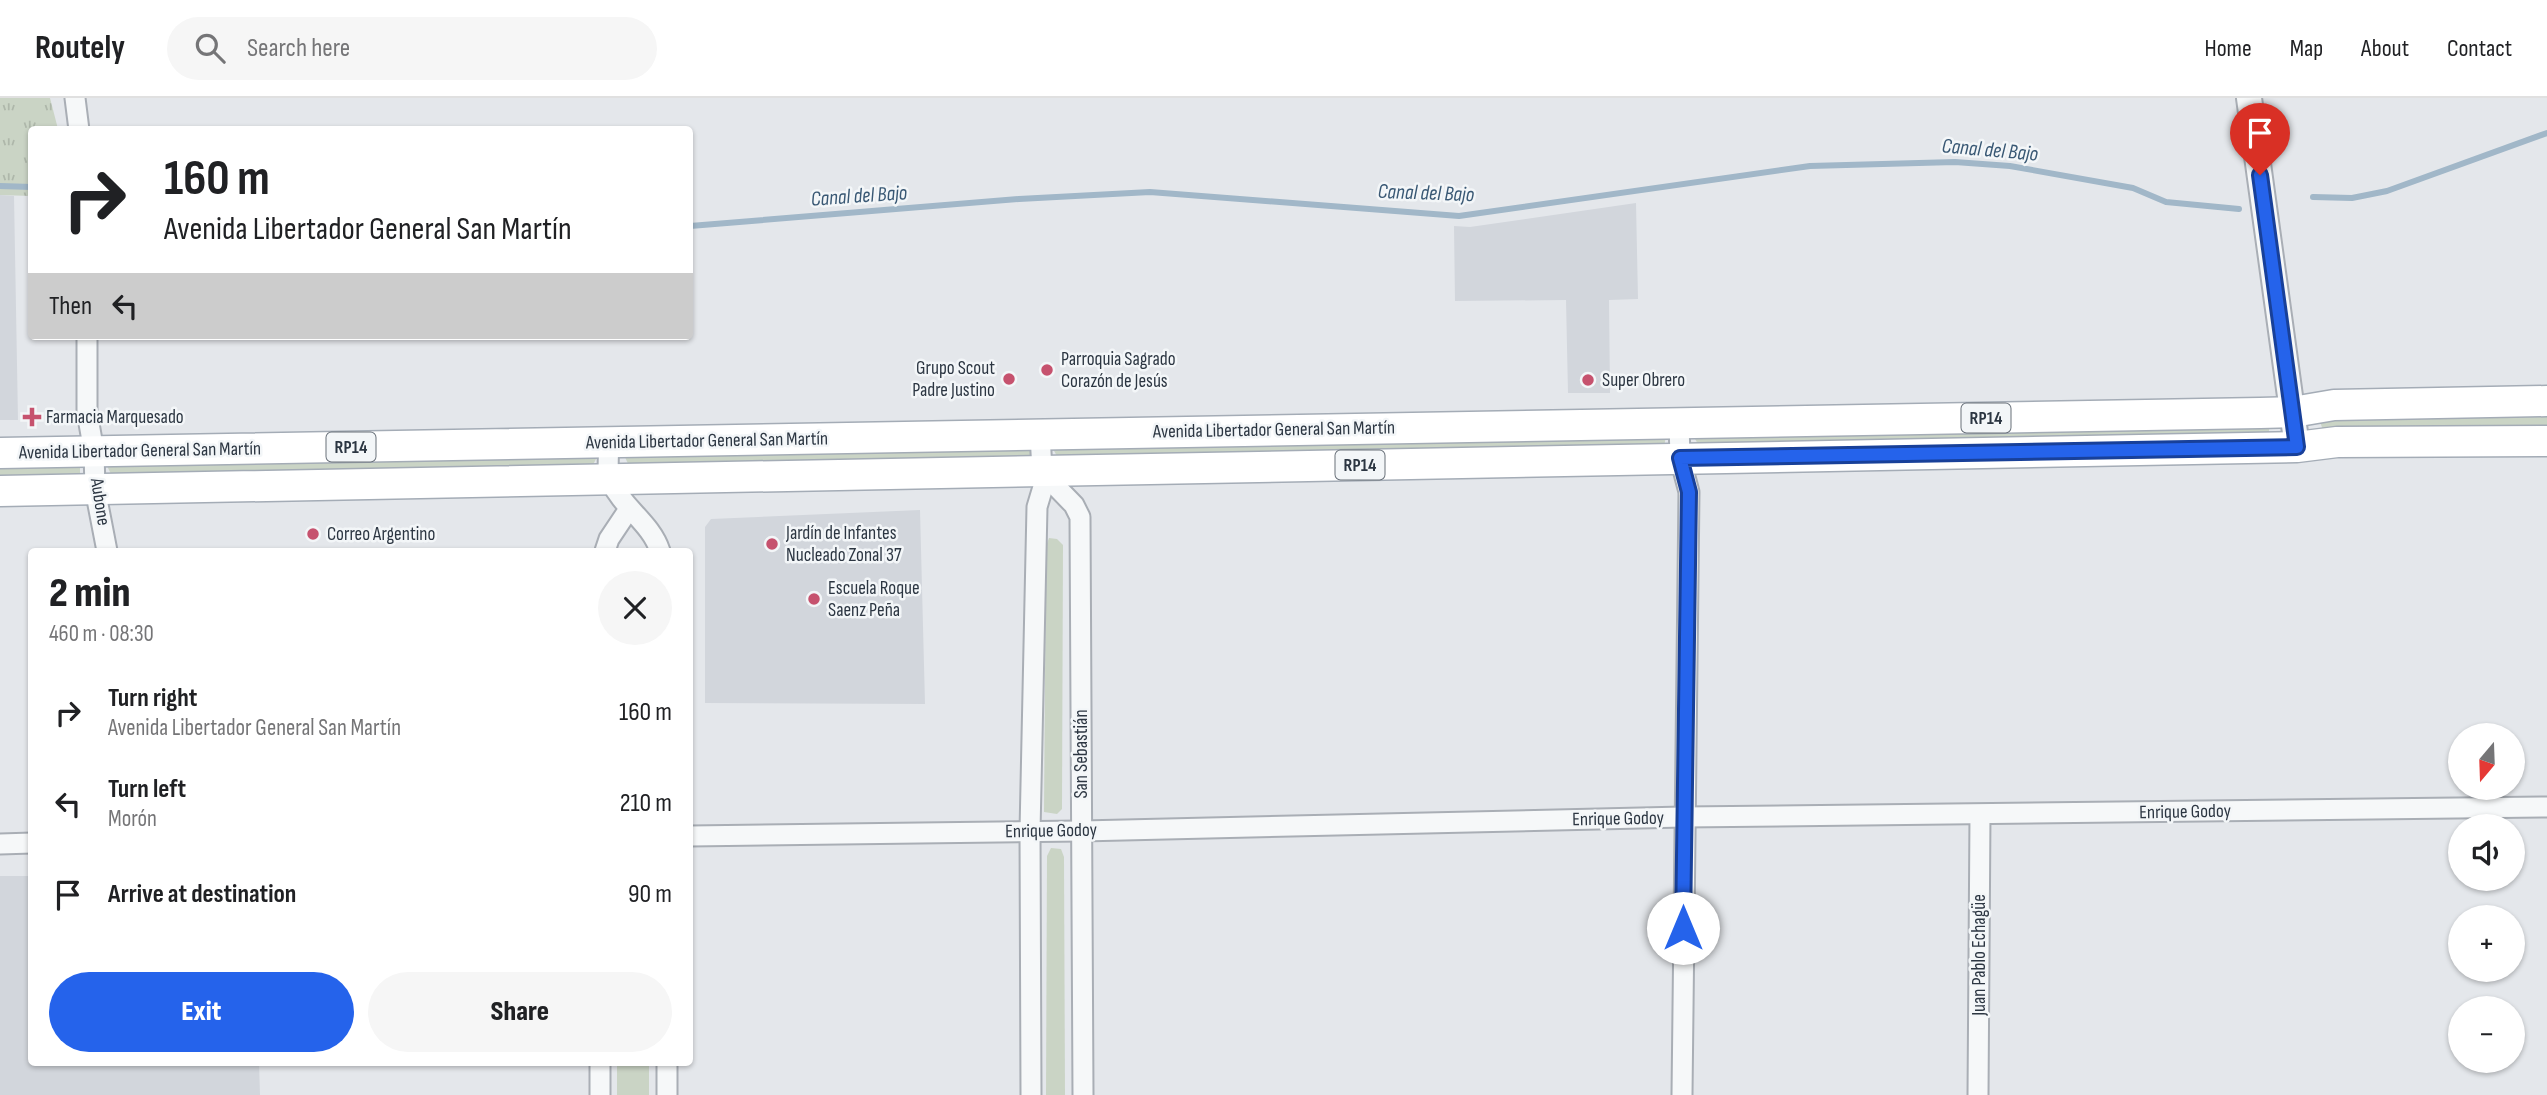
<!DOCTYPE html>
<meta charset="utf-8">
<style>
body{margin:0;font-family:"Sofia Sans Condensed",sans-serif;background:#f6f6f6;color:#202124;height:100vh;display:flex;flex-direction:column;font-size:26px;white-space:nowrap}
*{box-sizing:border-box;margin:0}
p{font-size:23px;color:#757577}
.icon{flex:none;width:38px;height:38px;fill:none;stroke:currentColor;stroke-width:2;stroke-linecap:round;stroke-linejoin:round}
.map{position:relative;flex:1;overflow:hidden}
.sheet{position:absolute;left:28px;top:450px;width:665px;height:518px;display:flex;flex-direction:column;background:#fff;border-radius:7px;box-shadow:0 2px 5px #0004}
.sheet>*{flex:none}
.banner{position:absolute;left:28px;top:28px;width:665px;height:214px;border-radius:7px;box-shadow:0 2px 5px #0004;background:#fff;color:#202124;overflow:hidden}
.needle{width:46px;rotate:199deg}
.controls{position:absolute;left:2448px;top:625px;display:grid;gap:14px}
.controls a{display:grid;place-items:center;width:77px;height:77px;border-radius:50%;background:#fff;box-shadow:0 2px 5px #0004;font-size:35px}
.pin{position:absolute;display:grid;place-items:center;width:60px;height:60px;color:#fff;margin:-72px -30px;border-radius:50% 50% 50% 0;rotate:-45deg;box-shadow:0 0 7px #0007}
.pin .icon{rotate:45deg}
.me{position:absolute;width:77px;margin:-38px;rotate:0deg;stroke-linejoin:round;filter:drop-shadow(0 0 5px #0008)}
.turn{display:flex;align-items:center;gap:24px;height:147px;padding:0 21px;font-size:32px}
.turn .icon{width:91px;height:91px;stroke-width:2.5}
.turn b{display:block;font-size:49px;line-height:60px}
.then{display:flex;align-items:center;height:66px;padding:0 21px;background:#0003;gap:14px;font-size:26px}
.round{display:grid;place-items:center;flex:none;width:74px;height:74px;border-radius:37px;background:#f6f6f6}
.head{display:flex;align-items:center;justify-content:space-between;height:119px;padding:0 21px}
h1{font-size:42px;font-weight:800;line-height:52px}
.button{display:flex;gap:14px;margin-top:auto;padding:14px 21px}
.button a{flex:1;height:80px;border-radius:42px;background:#2563eb;color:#fff;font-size:28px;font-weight:800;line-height:80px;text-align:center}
.button a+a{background:#f6f6f6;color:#202124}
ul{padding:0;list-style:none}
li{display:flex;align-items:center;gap:21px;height:91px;padding:0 21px}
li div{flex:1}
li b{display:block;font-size:26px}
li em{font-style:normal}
header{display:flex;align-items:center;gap:42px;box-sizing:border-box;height:98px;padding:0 35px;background:#fff;border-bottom:2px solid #e0e0e0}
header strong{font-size:33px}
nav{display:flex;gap:38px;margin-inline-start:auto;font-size:24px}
.search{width:490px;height:63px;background:#f6f6f6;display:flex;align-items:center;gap:18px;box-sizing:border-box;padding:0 24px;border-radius:38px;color:#757577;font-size:26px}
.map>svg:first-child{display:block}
</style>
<header>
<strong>Routely</strong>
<div class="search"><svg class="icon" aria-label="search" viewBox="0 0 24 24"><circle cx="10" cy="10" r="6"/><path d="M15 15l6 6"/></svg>Search here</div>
<nav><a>Home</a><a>Map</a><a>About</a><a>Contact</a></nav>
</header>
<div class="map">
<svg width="2547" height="997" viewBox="0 0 2547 997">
<defs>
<pattern id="park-tufts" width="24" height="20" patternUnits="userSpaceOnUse" patternTransform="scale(1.75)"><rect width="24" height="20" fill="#cad4c5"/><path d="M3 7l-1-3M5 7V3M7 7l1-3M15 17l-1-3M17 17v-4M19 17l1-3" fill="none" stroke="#aeb7aa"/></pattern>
</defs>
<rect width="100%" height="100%" fill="#e4e7eb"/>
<g fill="#d2d6dc">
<polygon points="0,97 14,98 18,322 0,322"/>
<polygon points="1636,105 1638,201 1609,202 1610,295 1568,295 1566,202 1455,203 1454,128 1470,129"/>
<polygon points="920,412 925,606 705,605 705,429 711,421"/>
<polygon points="0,778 31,778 32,964 259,964 260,997 0,997"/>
</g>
<g fill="#cad4c5">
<polygon points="2547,316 2547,330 2323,332 2320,324 2323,320"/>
<polygon points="2270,327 2268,338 1699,348 1694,339"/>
<polygon points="1666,338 1664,349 1058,360 1053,351"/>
<polygon points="1030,349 1030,357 1028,361 629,368 625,359 625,357"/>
<polygon points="594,357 596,361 592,369 112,378 107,368 109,364"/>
<polygon points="0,365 80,367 80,377 0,379"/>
<polygon points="1049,440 1057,441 1063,447 1062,711 1057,716 1044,714 1046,448"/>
<polygon points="1051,750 1061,751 1064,759 1065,997 1046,997 1047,758"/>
<rect x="617" y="964" width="32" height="33"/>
</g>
<polygon fill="url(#park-tufts)" points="0,0 50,0 58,31 32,32 31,98 0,97"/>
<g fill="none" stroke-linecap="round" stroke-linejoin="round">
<g stroke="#a1b7c8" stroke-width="6">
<polyline points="0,88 32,89"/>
<polyline points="2313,99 2352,100 2387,93 2547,35"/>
<polyline points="690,128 1019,101 1150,94 1459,118 1810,68 1955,64 2010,68 2133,90 2166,104 2239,111"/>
</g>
<g stroke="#a9aeb5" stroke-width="23">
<g id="minor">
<polyline points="75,0 79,32"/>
<polyline points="87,238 87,314 94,354 95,391 107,453"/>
<polyline points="1679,325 1680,360 1689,394 1682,997"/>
<path d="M609,344C609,356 606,374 611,384C623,410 651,425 660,453"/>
<polyline points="1041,373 1074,407 1080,419 1083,997"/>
<polyline points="605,453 609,441 629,411"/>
<polyline points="690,738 1082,733 1683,719 2547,709"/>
<polyline points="0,746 32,745"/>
<polyline points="600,964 600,997"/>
<polyline points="667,964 667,997"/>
<polyline points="1031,997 1030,733 1037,409 1043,389 1040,337"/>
<polyline points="1978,997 1980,717"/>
</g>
</g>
<g stroke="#a9aeb5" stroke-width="28">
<polyline id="tertiary" points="2249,0 2297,349"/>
</g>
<g stroke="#a4acb6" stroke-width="33">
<g id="primary">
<polyline points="0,355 2260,315 2293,314 2334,307 2547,303"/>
<polyline points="0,393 2297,349 2337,344 2547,343"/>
</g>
</g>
<use href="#minor" stroke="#f6f8f9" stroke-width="19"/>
<use href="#tertiary" stroke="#f6f8f9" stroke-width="24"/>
<use href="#primary" stroke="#fff" stroke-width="30"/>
</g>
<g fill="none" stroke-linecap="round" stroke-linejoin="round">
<g stroke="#184099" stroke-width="18">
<polyline id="route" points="1683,830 1689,394 1680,360 2297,349 2260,77"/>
</g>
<use href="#route" stroke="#2563eb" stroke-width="12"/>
</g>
<g fill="#c6526e" stroke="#f3f6f8" stroke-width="2.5">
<circle cx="1047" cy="272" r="7"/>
<circle cx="1009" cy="281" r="7"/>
<circle cx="1588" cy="282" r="7"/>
<path d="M28.5 308.5h7v7h7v7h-7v7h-7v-7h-7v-7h7z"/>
<circle cx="313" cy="436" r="7"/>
<circle cx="772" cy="446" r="7"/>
<circle cx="814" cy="501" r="7"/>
</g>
<g text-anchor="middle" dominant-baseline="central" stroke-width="5" stroke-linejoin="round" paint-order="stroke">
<g fill="#f3f6f8" stroke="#687079" stroke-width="2">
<rect x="1961.5" y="305.5" width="49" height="29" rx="5"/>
<rect x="326.5" y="334.5" width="49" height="29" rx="5"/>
<rect x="1335.5" y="352.5" width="49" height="29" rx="5"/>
</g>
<g font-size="18" font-weight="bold" fill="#2c3642">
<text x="1986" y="320">RP14</text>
<text x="351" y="349">RP14</text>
<text x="1360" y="367">RP14</text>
</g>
<g font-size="19" fill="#2c3642" stroke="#f3f6f8" text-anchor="start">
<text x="1061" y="261">Parroquia Sagrado<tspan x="1061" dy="22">Corazón de Jesús</tspan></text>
<text x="995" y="270" text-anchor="end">Grupo Scout<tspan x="995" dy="22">Padre Justino</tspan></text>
<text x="1602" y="282">Super Obrero</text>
<text x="46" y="319">Farmacia Marquesado</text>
<text x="786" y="435">Jardín de Infantes<tspan x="786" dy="22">Nucleado Zonal 37</tspan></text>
<text x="327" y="436">Correo Argentino</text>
<text x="828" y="490">Escuela Roque<tspan x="828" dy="22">Saenz Peña</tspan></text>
</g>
<g font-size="19" fill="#2c3642" stroke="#f3f6f8">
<text transform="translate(1274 332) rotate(-1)">Avenida Libertador General San Martín</text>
<text transform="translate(707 343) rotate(-1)">Avenida Libertador General San Martín</text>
<text transform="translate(140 353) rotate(-1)">Avenida Libertador General San Martín</text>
<text transform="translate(100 404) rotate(81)">Aubone</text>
<text transform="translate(1081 656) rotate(-90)">San Sebastián</text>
<text transform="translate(2185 714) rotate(-1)">Enrique Godoy</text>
<text transform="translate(1618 721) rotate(-1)">Enrique Godoy</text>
<text transform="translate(1051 733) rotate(-1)">Enrique Godoy</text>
<text transform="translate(1979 857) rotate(-90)">Juan Pablo Echagüe</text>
</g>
<g font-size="21" font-style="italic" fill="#395874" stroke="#f3f6f8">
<text transform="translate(1990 52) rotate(5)">Canal del Bajo</text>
<text transform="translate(1426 95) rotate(2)">Canal del Bajo</text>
<text transform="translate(859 98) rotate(-4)">Canal del Bajo</text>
</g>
</g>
</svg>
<div class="controls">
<a><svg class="needle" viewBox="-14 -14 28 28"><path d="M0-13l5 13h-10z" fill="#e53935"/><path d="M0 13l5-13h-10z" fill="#757577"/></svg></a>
<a><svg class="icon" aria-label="sound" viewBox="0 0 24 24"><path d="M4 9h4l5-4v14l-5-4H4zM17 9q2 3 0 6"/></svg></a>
<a>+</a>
<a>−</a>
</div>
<div class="pin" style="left:2260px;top:77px;background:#d93025"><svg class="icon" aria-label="arrive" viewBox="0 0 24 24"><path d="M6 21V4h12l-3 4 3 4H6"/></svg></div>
<svg class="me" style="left:1683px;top:830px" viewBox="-20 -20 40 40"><circle r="19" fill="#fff"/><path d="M0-13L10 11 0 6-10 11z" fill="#2563eb"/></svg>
<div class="banner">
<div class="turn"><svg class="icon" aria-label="right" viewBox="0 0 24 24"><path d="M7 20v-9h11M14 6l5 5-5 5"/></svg><div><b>160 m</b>Avenida Libertador General San Martín</div></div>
<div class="then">Then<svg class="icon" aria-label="left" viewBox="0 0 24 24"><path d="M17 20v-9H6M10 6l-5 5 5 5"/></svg></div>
</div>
<section class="sheet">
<div class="head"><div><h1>2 min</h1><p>460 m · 08:30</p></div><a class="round"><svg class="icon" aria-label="close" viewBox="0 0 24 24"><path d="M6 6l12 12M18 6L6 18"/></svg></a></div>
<ul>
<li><svg class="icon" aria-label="right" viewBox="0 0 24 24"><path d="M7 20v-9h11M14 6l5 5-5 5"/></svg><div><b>Turn right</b><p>Avenida Libertador General San Martín</p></div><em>160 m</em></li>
<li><svg class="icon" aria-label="left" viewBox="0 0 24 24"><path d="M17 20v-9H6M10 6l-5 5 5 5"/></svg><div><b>Turn left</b><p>Morón</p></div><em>210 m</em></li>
<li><svg class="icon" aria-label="arrive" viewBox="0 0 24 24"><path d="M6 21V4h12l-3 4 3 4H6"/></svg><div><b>Arrive at destination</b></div><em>90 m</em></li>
</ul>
<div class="button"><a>Exit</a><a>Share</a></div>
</section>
</div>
